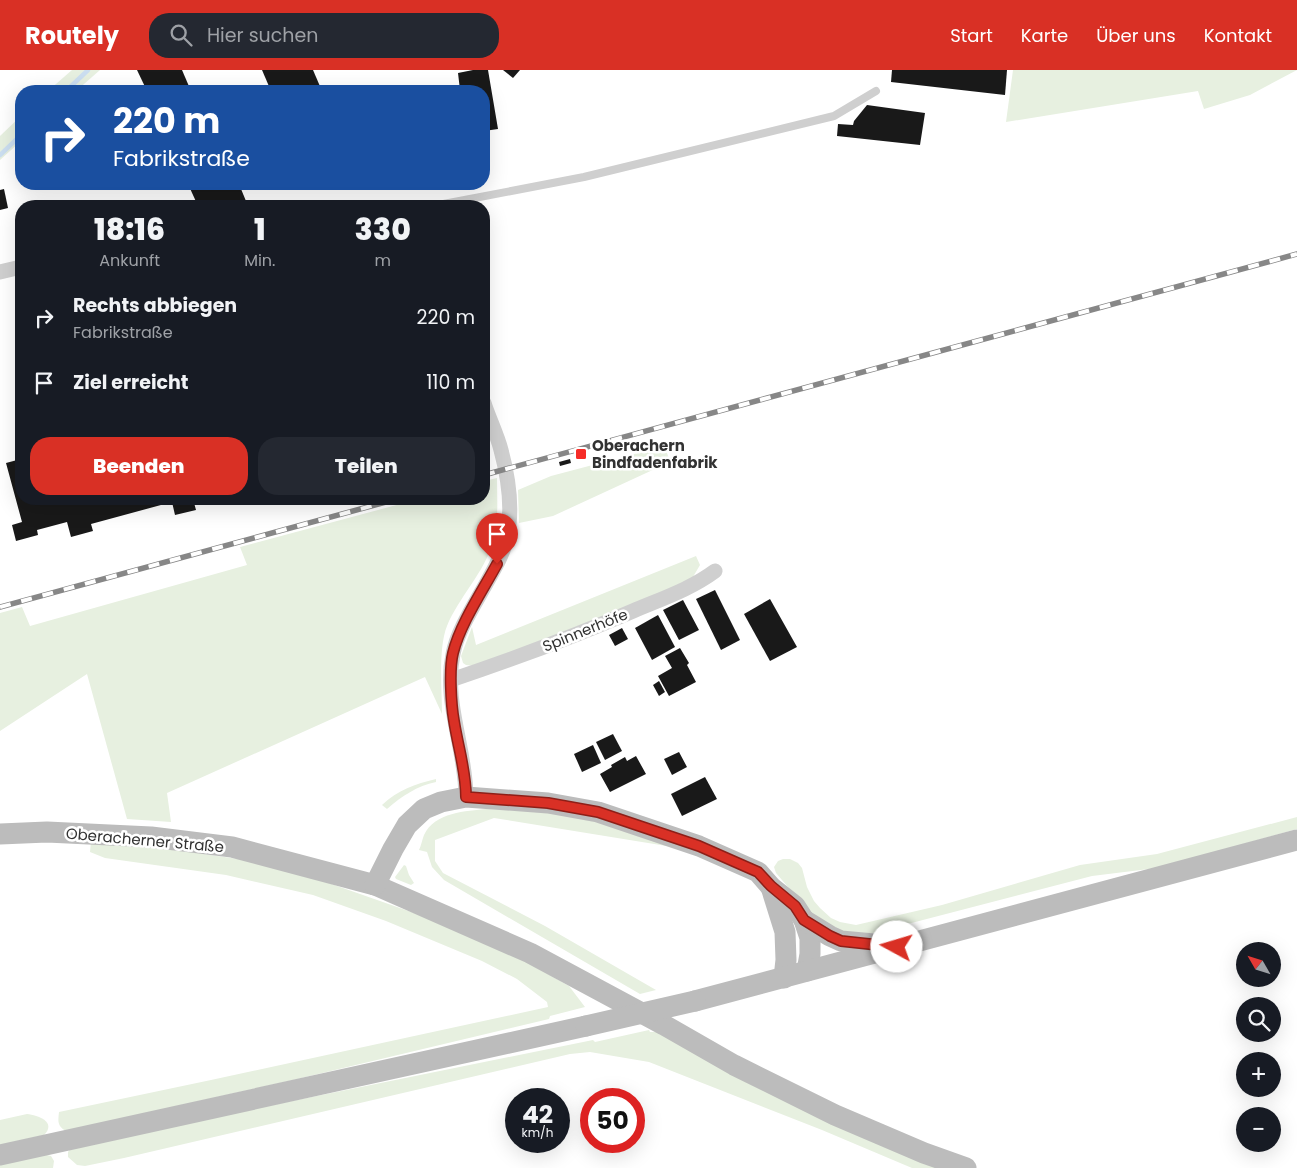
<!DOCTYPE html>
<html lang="de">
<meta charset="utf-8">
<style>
body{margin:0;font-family:Poppins,sans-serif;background:#242831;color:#f1f3f6;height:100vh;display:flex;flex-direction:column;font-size:19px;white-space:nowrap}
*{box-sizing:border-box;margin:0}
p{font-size:16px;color:#9ea1a6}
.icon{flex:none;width:28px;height:28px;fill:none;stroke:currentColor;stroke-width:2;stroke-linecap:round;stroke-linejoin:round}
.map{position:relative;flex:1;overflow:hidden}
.sheet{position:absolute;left:15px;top:130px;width:475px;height:305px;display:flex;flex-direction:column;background:#171b24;border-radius:20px;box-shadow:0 5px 20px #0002}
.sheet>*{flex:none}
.hud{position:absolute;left:15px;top:15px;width:475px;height:105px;border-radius:20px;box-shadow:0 5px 20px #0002;background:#1a4fa0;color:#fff;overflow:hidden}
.needle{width:32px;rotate:309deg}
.fabs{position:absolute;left:1236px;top:872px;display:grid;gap:10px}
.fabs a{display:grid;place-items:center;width:45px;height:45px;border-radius:50%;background:#171b24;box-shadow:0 5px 20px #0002;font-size:25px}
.speed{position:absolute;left:505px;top:1018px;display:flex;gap:10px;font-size:25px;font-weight:700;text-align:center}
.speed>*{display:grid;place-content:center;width:65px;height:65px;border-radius:50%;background:#171b24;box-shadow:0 5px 20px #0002;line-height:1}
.speed small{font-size:12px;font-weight:400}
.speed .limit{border:8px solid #d22;background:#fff;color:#111}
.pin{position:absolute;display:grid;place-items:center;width:42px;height:42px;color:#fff;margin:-51px -21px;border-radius:50% 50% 50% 0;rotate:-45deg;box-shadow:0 0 5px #0007}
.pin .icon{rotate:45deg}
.me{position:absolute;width:55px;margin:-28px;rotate:276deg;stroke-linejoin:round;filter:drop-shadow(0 0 4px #0008)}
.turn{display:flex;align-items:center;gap:18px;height:105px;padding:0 15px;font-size:22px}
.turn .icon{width:65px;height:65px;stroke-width:2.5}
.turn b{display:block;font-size:35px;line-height:42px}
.eta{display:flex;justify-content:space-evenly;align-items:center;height:85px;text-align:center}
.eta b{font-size:30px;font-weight:800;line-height:35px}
.cta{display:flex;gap:10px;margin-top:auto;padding:10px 15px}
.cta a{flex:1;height:58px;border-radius:20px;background:#d93025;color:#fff;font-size:20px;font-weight:800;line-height:58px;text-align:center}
.cta a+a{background:#242831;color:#f1f3f6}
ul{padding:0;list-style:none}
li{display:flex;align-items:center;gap:15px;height:65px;padding:0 15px}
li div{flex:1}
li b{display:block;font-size:19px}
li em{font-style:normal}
header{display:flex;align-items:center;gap:30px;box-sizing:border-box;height:70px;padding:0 25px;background:#d93025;color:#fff}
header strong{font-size:24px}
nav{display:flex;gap:28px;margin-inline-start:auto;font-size:18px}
.search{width:350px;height:45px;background:#242831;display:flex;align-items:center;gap:12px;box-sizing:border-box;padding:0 18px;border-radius:20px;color:#9ea1a6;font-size:19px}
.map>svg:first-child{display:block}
</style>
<header>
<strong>Routely</strong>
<div class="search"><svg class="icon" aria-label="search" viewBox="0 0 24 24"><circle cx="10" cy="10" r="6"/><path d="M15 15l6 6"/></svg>Hier suchen</div>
<nav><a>Start</a><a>Karte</a><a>Über uns</a><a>Kontakt</a></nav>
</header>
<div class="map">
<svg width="1297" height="1098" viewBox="0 0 1297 1098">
<rect width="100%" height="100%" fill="#fff"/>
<g fill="#e7f0e0">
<polygon points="72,0 100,0 76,21 48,21"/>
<polygon points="1013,0 1297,0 1250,25 1204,39 1198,21 1006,52"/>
<polygon points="21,46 21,71 0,90 0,66"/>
<polygon points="657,378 666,380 670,392 553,446 519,453 518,420 551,406"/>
<path d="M497,408C497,429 499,451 493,472C484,503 459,527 447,556C438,578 442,620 442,644L425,607L167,723L171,752L127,749L87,604L0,661V543L22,537L30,556L247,495L240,477L419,429H484V411Z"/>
<polygon points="696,486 700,495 690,512 509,586 475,596 466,595 463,593 461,586 472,557 476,575"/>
<path d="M436,709V712C417,716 402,726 387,739L382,735C398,720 415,714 436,709Z"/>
<path d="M487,739L548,741L580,746L685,779L494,748L435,770V791L443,803L545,856L656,920L640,924L444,810L432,797L427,782L419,780C421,776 422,770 424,765C435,742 466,741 487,739Z"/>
<polygon points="1297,747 1297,759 1157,798 1092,806 873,863 855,865 840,863 817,851 776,803 774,797 778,791 783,789 790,789 798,793 802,798 807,817 814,831 820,838 831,848 840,852 856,855 942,835 1080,795 1157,784"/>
<path d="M91,771L190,782L245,790L323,811L417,844L516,886L569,916L585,937L550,946L549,949L293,1010L66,1061C57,1056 58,1051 59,1042L211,1010L548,937L547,932L517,909L482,891L386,851L313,825L226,805L105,788L90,782Z"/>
<polygon points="404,795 406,796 409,805 414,813 411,815 396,809 395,807"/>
<polygon points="649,960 650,962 659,962 947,1098 912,1098 822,1060 649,992 590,982 570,984 124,1088 85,1096 77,1095 68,1087 68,1082 71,1078 287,1032 593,970 595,972"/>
<path d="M27,1044C38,1045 57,1052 44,1065L0,1075V1050Z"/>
<polygon points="43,1084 51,1086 54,1091 53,1098 0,1098 0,1093"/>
</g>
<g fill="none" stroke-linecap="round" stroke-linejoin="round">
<g stroke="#cbdef0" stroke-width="4.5">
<polyline points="66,21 88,0"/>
<polyline points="0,85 21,65"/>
</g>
</g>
<g fill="#191919">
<polygon points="137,0 182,0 191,21 147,21"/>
<polygon points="262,0 313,0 322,21 271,21"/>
<polygon points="473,0 488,0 498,59 484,61 484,21 473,21 472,18 460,20 458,3"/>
<polygon points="503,0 520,0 513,8"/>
<polygon points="892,0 1007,0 1005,25 891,12"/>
<polygon points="867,35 925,43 920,75 837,66 838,54 853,55 854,51"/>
<polygon points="188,114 239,114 248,136 198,136"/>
<polygon points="4,119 8,138 0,140 0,120"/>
<polygon points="21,389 21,429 193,429 196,440 175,445 172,432 91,454 93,461 71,467 67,452 37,460 38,465 16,471 12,455 22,452 6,393"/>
<polygon points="570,389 571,393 560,396 559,392"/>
<polygon points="715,520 740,570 721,580 696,529"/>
<polygon points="770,529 797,577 770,591 744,544"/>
<polygon points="683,530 699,560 679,570 663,540"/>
<polygon points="658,545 675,577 652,590 635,558"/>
<polygon points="622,558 628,569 615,576 609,565"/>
<polygon points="680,578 689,593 687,595 696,612 669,626 658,606 672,598 665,586"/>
<polygon points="659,611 665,622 659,626 653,615"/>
<polygon points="613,664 622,681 605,690 596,672"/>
<polygon points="593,675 601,693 582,702 574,684"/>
<polygon points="679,682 687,697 672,705 664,689"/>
<polygon points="636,686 646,704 610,722 600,704 612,697 611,695 625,687 627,691"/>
<polygon points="705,707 717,729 682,746 671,724"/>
</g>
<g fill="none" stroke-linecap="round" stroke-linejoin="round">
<polyline stroke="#cfcfcf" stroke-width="8" points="433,136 584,107 834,46 876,21"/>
<g stroke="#cfcfcf" stroke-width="15">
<polyline points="0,202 21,197"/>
<path d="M451,610C513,589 573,567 633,541C661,529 691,519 715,501"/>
<path d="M466,727C466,679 443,632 453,584C457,561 476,532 487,512C495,498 504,482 507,467C513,439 508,406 501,380C497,364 489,349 484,333"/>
</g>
<g stroke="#bcbcbc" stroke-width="21">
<polyline points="0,764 47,762 151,767 232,777 375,815 530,883 664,955 734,995 835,1045 924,1083 966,1098"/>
<polyline points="375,815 393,779 407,755 424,739 441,732 466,727 548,733 598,742 699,776 758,802 771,817 795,836 804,850 810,868 810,884 807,901"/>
<polyline points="771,817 785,862 786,890 784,908"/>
<polyline points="804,850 830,866 841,871 885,875"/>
<polyline points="695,931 1297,770"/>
<polyline points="0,1085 586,956"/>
</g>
<g stroke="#878787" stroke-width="5.5">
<g id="rail">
<polyline points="484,405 1297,184"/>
<polyline points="0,537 397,429"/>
</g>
</g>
<use href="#rail" stroke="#fff" stroke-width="4" stroke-dasharray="11" stroke-linecap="butt"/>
<polyline stroke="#bcbcbc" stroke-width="21" points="586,956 695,931"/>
</g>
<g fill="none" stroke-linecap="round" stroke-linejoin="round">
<g stroke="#8d1f18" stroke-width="12">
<path id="route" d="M497,494C483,520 460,554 453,583C449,599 451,634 454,651C458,677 466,701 466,727L548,733L598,742L699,776L758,802L771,816L795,836L804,850L830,866L841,871L897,877"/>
</g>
<use href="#route" stroke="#d93025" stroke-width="9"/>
</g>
<rect fill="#f62c27" stroke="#fff" stroke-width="2" x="575" y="378" width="12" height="12" rx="2.5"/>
<g text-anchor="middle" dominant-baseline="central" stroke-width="5" stroke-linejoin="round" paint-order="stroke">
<g font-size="15" font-weight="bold" fill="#323232" stroke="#fff" text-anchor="start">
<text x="592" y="375">Oberachern<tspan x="592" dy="17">Bindfadenfabrik</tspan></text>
</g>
<g font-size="15" fill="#323232" stroke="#fff">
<text transform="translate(585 560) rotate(-22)">Spinnerhöfe</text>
<text transform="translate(145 770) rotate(5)">Oberacherner Straße</text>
</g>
</g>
</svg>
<div class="fabs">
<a><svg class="needle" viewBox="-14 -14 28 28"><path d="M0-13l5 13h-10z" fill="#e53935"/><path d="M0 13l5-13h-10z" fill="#9ea1a6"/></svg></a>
<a><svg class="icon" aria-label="search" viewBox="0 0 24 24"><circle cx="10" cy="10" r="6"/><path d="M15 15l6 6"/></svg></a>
<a>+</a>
<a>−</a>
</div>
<div class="speed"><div>42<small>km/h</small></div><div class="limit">50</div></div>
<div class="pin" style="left:497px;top:494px;background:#d93025"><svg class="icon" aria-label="arrive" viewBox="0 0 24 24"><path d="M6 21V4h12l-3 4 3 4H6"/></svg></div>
<svg class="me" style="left:897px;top:877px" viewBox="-20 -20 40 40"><circle r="19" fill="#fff"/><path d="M0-13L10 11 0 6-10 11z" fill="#d93025"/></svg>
<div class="hud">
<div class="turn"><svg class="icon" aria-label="right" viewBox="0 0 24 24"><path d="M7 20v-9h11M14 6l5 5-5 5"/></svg><div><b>220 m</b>Fabrikstraße</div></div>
</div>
<section class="sheet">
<div class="eta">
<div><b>18:16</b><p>Ankunft</p></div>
<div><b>1</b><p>Min.</p></div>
<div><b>330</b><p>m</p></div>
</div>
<ul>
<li><svg class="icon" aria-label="right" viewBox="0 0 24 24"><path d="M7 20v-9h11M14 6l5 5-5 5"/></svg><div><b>Rechts abbiegen</b><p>Fabrikstraße</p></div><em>220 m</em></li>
<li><svg class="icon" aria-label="arrive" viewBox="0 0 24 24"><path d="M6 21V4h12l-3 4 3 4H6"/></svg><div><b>Ziel erreicht</b></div><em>110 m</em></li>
</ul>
<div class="cta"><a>Beenden</a><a>Teilen</a></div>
</section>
</div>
